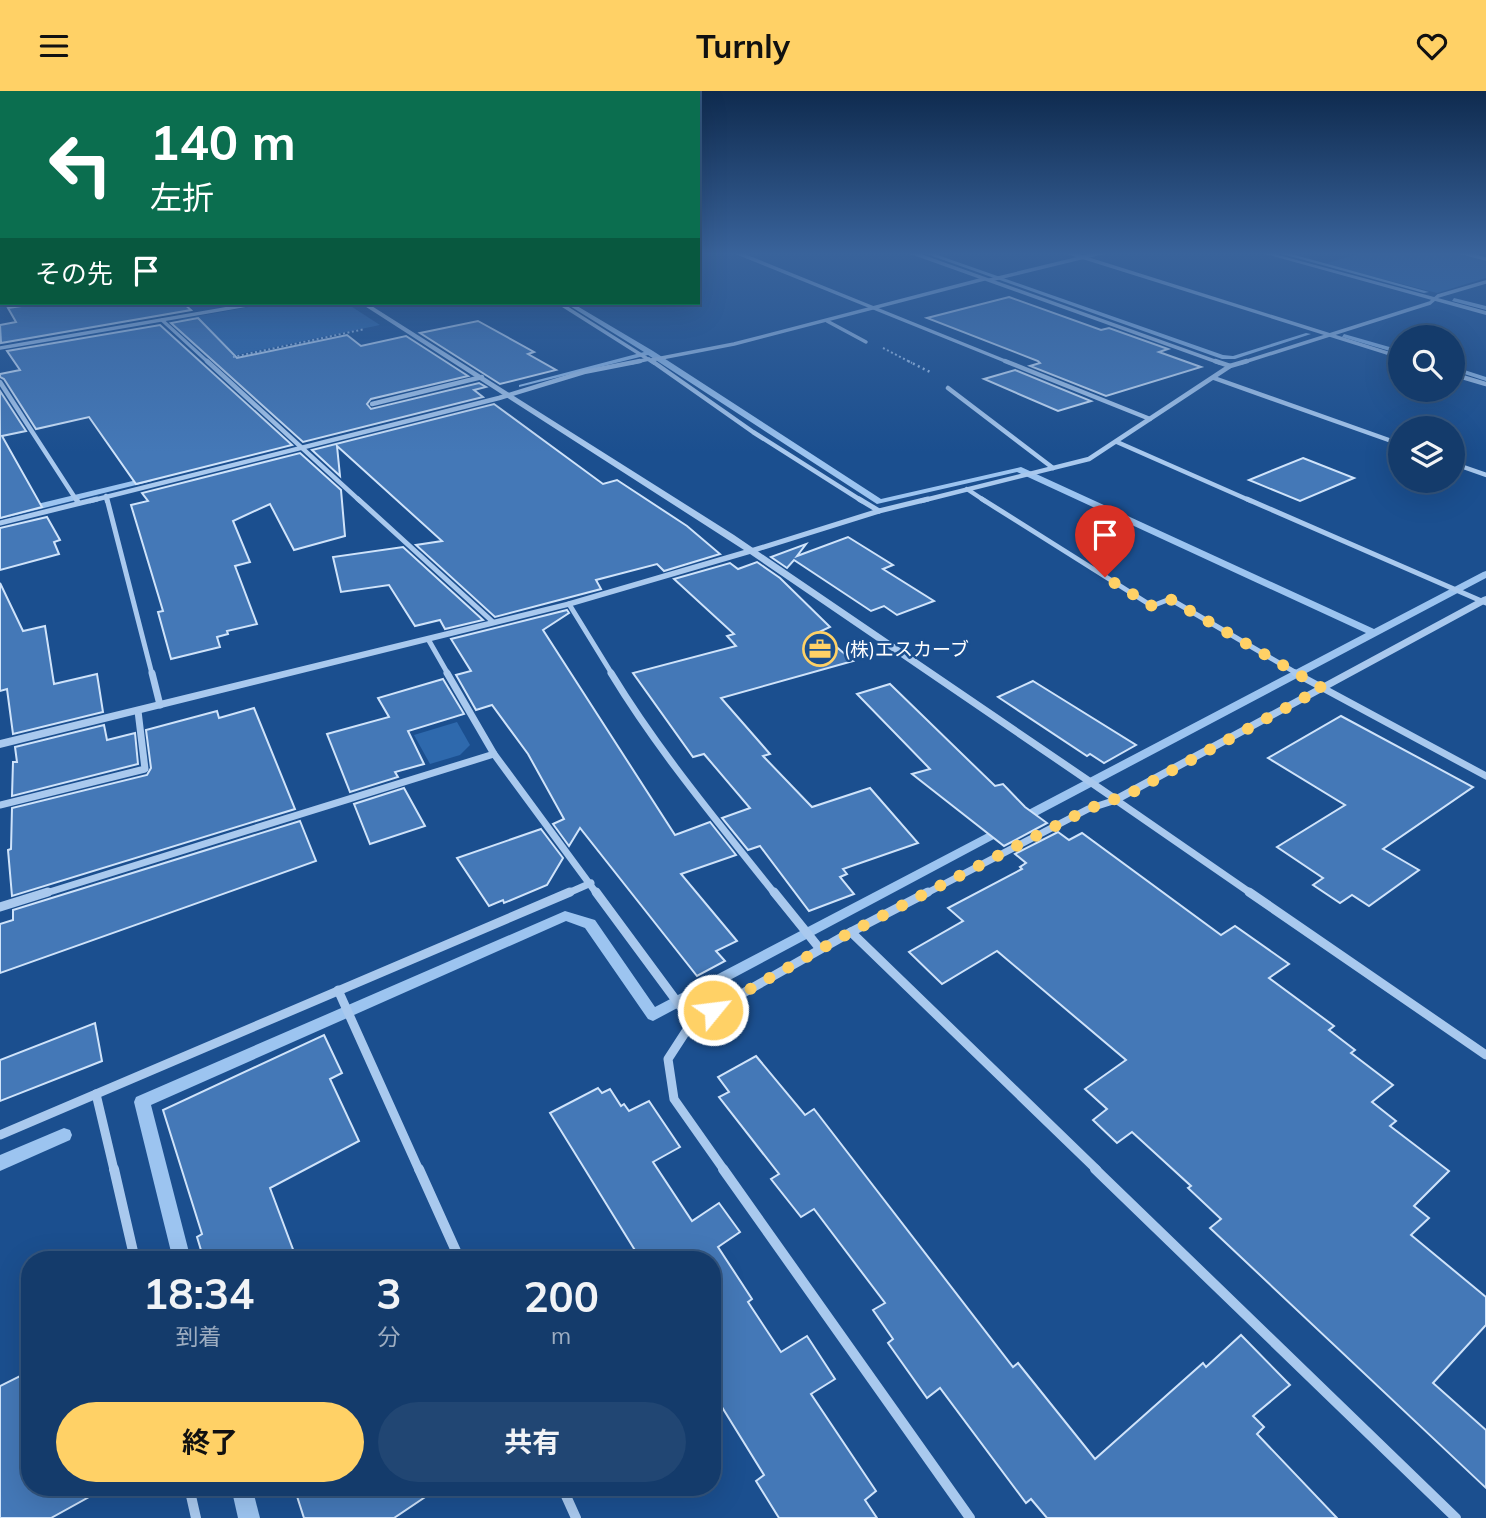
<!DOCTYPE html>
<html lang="ja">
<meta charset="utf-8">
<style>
body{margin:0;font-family:Mulish,"Noto Sans JP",sans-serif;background:#214673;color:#f1f3f6;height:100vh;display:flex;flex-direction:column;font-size:26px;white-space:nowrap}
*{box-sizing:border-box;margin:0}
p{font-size:23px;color:#9dadc1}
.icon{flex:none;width:38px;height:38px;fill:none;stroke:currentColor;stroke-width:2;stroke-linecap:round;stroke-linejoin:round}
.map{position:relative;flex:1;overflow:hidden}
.drawer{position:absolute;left:21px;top:1160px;width:700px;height:245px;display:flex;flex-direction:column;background:#143b6b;border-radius:28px;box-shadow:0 7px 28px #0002,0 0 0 2px #33557e}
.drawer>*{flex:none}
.banner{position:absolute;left:0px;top:0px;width:700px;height:214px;box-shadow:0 7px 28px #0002,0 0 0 2px #33557e;background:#0b6e4f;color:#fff;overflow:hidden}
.tools{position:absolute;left:1388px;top:234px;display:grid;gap:14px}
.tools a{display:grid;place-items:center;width:77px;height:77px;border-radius:50%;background:#143b6b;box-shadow:0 7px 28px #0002,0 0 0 2px #33557e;font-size:35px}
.pin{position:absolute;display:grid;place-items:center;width:60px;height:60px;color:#fff;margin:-72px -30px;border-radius:50% 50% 50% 0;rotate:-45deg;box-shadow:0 0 7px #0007}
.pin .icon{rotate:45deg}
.me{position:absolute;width:77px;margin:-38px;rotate:61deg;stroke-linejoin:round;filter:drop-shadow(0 0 5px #0008)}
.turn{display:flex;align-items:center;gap:24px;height:147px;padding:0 35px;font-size:32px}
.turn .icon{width:91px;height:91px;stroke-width:2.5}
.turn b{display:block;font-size:49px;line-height:60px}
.then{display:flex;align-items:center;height:66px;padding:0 35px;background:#0003;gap:14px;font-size:26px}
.eta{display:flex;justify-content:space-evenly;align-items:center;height:119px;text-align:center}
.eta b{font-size:42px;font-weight:700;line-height:49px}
.button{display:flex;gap:14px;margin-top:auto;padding:14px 35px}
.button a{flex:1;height:80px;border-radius:42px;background:#ffd166;color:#111;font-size:28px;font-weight:700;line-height:80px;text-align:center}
.button a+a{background:#214673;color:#f1f3f6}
header{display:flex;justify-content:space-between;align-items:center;height:91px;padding:0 35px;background:#ffd166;color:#111;font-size:32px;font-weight:700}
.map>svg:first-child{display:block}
</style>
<header><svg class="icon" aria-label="menu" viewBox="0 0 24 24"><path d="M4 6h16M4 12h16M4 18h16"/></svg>Turnly<svg class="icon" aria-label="heart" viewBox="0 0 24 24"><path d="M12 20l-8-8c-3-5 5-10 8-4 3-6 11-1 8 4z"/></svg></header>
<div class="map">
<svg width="1486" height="1427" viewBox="0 0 1486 1427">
<rect width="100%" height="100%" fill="#1b4f8f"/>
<g fill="#2e69ad">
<polygon points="1365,161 1451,161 1486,170 1486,187 1437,202 1324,173"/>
<polygon points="272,212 346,212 380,234 217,268 176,231 182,228"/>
<polygon points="457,631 470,654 460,664 430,673 414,644"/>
</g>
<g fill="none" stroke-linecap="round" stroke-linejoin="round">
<g fill="#9cc4f0" fill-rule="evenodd">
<polygon points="921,161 929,161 1223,264 1233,265 1306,242 1311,243 1235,268 1222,268"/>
<polygon points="1275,161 1284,161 1429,201 1424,202"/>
<polygon points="1454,207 1486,215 1486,219 1452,210"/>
<polygon points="565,212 572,212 653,260 881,408 1021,376 1374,538 1483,481 1486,480 1486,487 1023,732 1015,732 1013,729 1015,726 1366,542 1017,381 877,413 648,264 519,296 519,294 644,261"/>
<polygon points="1344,243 1400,259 1400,263 1342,246"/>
<polygon points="1452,275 1486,286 1486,290 1452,279"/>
<polygon points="149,386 152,386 152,390 0,428 0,422"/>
<polygon points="1003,734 1009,738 1007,741 653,930 648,928 585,837 566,830 151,1014 191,1169 173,1169 134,1011 136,1006 565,820 595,829 655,916"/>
<polygon points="64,1037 70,1039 72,1044 70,1049 0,1080 0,1064"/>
<polygon points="231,1396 252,1396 260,1427 238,1427"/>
</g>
</g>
<g fill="#4478b7" stroke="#cfe3fa" stroke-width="2">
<polygon points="1009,206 1101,239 1109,237 1168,258 1159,261 1201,276 1106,305 1030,275 1040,272 1038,270 927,227"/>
<polygon points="42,212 183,212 191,219 1,252 0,234 16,231 8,217"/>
<polygon points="198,227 237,267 347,244 361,255 406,245 468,285 371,308 367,313 371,318 479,292 486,296 474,299 483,306 303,351 171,232"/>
<polygon points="478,230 534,261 528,263 556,279 500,293 420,242"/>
<polygon points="160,234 292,354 136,393 89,326 36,338 4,288 0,286 0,283 20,279 7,260"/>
<polygon points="1015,279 1091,310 1058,320 984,288"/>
<polygon points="0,300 26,340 2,345 42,416 0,427"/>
<polygon points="494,313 603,393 617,389 687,435 720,463 664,480 657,473 596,489 601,498 495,526 416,454 442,450 337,355 340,385 312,359"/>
<polygon points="300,362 341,399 345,445 294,459 270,413 233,430 250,471 235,475 257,533 227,540 228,543 217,546 220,556 171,568 158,521 163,520 131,414 148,410 142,402"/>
<polygon points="1303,367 1354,387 1300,410 1249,389"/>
<polygon points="47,426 60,449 54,451 59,463 0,479 0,437"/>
<polygon points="848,446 893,474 883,478 934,510 897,524 884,515 871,520 794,469 787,477 771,466 806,453 797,465"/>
<polygon points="403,456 483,529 445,538 440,529 415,535 389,494 341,501 333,466"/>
<polygon points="757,471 780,487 830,536 819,541 853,570 721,607 770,663 763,665 812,716 870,697 918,752 843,778 847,783 840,786 854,803 809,820 760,755 748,759 722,727 750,717 704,663 693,666 633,582 736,555 727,545 734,543 674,488 730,472 738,478"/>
<polygon points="0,492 23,540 45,535 54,593 97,583 103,621 13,643 7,598 0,600"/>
<polygon points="567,519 569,522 543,539 675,744 710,731 736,764 681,783 737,850 716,860 725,870 697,885 580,737 569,755 553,733 564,728 528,663 492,614 476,619 456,584 471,580 451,548"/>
<polygon points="443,588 464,623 408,640 424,673 395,681 398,686 350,701 327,643 389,626 378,607"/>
<polygon points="1033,590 1136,654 1104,672 1090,663 1087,665 998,606"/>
<polygon points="890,593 995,695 1003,693 1025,716 1047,732 1004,755 912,683 930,678 857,603"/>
<polygon points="254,617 295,718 12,805 8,759 11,758 12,717 147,684 151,677 146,639 217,620 219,627"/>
<polygon points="1341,625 1473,696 1383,758 1419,779 1369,815 1352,804 1340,812 1313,794 1323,787 1277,756 1345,714 1268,667"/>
<polygon points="104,634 107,649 135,642 138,673 12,705 13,671 17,671 15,656"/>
<polygon points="404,697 425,735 370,753 354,713"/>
<polygon points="300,730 316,770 0,882 0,833 13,829 13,819"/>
<polygon points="541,738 563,767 547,794 504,812 503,809 489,815 457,767"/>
<polygon points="1058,741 1069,749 1082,742 1221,844 1235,835 1289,873 1269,887 1334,935 1329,939 1355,959 1351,962 1393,994 1372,1011 1396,1030 1390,1035 1449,1080 1414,1115 1429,1127 1411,1144 1486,1206 1486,1234 1433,1292 1486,1339 1486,1397 1210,1137 1221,1128 1188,1097 1191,1095 1132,1041 1117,1052 1093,1029 1107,1018 1085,998 1126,969 997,860 942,893 909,861 963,830 948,817 1022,778 1020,776 1026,772 1015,763"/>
<polygon points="95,932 102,970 0,1010 0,969"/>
<polygon points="324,944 342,982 330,988 359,1050 270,1097 297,1169 204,1169 197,1146 202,1143 163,1019"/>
<polygon points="756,965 805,1024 814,1018 1013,1276 1018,1272 1095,1368 1203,1272 1206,1276 1241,1244 1290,1294 1253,1325 1264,1336 1257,1343 1337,1427 1047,1427 1031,1408 1026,1412 940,1297 927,1307 888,1252 893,1248 873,1219 885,1212 814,1118 801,1126 771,1088 779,1083 719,1006 729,1001 718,986"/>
<polygon points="598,997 602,1002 610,998 621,1015 624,1013 629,1020 649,1010 680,1056 653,1071 692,1130 719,1112 740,1141 718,1156 752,1208 748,1211 781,1261 807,1245 835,1288 811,1303 876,1400 865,1409 877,1427 779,1427 756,1390 764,1384 712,1300 712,1169 641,1169 550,1022"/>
<polygon points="30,1280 30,1396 107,1396 51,1427 0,1427 0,1295"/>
<polygon points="294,1396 440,1396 394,1427 304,1427"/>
</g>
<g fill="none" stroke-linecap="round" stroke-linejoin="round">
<g stroke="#a9c9ee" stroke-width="2" stroke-dasharray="2 2.5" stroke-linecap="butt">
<polyline points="883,257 912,272"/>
<polyline points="233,266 365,238"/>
</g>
<polyline stroke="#a9c9ee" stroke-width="2.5" stroke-dasharray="2 3.5" stroke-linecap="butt" points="908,270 932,282"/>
<g stroke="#a9c9ee" stroke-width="3.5">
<polyline points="735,161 1010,272"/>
<polyline points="910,161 1220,272"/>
<polyline points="1066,161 1400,266"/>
<polyline points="1459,161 1486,168"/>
<polyline points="990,189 1105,161"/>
<polyline points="559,212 654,272"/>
<polyline points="162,229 209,272"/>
<polyline points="827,230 866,251"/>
<polyline points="0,257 259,212"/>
<polyline points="651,269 734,253 984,188"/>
<polyline points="631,272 649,268"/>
<polyline points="1241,272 1430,212 1438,205 1486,191"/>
</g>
<g stroke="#a9c9ee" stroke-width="4.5">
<polyline points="207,270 360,410"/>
<polyline points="652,270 753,341 862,410"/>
<polyline points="1005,270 1150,328"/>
<polyline points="1215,270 1230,275"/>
<polyline points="1452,283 1486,293"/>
<polyline points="1214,287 1400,353"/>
<polyline points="0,291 77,410"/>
<polyline points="948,297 1053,377"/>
<polyline points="372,313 482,286"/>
<polyline points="1117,351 1251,410"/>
<polyline points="1452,372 1486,384"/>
<polyline points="967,398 985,410"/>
<polyline points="106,405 107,410"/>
<polyline points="90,410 499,307 584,281 640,270"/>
<polyline points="921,410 1089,368 1230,275 1247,270"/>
</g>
<g stroke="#a9c9ee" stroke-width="5">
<polyline points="76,408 79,412"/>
<polyline points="107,408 152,583"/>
<polyline points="358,408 493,531"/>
<polyline points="859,408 879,420"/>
<polyline points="982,408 1152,515 1170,508 1298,583"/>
<polyline points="1247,408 1486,512"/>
<polyline points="0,432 97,408"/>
<polyline points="751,460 879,420 928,408"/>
<polyline points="569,513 612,583"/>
<polyline points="428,548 448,583"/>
</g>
<g stroke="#a9c9ee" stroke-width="7">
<polyline points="152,582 160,614"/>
<polyline points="447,582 494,663 597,803"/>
<path d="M611,582C659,661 718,731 775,803"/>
<polyline points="1295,582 1486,685"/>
<polyline points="0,714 145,678 138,620"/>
<polyline points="43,803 494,663"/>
<polyline points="566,803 591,792"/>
<polyline points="925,803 1088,718 1116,709 1252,803"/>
</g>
<g stroke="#a9c9ee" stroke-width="9">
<polyline points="596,801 692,931"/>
<polyline points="774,801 820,858"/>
<polyline points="1249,801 1486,964"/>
<polyline points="0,816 48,801"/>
<polyline points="851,841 1097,1079"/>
<polyline points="338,899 419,1079"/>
<polyline points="96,1003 114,1079"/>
<polyline points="0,1044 570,801"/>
<polyline points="724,1079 674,1008 668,968 692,931 851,841 928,801"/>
</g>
<g stroke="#a9c9ee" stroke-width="10">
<polyline points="114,1078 135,1169"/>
<polyline points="419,1078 460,1169"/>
<polyline points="723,1078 970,1427"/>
<polyline points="1095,1078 1456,1427"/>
<polyline points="189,1396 196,1427"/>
<polyline points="562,1396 576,1427"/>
</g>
<g fill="#a9c9ee" fill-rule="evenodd">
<polygon points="1258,161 1267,161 1486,220 1486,224"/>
<polygon points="360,212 367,212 734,444 1116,704 1483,506 1486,505 1486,512 1116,713 750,463 572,515 0,657 0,649 566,511 744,459"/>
</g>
<g fill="#f8faff" fill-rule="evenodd">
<polygon points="2,177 2,183 0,184 0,178"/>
<rect x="0" y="198" width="2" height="6"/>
</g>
</g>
<linearGradient id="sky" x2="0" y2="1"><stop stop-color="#0f2b4f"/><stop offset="0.45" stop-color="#39639b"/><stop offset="1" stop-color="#39639b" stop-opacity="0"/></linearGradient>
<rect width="1486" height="361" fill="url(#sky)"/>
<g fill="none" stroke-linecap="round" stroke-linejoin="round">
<polyline stroke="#ffd166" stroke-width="12" stroke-dasharray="0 21.6" points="713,919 851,841 1088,718 1131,702 1322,597 1170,508 1152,515 1105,486"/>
</g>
<defs>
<g id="office-ring" transform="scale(1.75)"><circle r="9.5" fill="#1b4f8f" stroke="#ffd166" stroke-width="1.5"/><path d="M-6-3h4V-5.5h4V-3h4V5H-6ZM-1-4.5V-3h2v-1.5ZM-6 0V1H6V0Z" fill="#ffd166"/></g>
</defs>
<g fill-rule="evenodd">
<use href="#office-ring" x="820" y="558"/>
</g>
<g text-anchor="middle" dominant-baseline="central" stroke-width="5" stroke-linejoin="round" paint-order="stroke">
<g font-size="19" fill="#fff" stroke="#1b4f8f" text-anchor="start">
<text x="844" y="558">(株)エスカーブ</text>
</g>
</g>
</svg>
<div class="tools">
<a><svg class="icon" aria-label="search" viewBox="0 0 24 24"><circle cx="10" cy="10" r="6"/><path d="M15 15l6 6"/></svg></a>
<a><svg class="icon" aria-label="layers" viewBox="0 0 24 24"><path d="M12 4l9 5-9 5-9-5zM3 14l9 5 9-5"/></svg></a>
</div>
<div class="pin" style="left:1105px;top:486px;background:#d93025"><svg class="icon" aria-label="arrive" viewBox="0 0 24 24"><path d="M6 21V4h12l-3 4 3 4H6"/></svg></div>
<svg class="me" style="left:713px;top:919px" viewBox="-20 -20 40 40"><circle r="17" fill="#ffd166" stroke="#fff" stroke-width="3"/><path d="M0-11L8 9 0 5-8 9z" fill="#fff"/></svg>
<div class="banner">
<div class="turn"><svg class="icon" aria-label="left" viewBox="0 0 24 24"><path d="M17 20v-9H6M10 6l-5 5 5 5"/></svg><div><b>140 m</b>左折</div></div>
<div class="then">その先<svg class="icon" aria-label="arrive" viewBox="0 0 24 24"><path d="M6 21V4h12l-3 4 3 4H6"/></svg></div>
</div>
<section class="drawer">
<div class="eta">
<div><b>18:34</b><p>到着</p></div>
<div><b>3</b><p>分</p></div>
<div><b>200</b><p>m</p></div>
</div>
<div class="button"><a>終了</a><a>共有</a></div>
</section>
</div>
